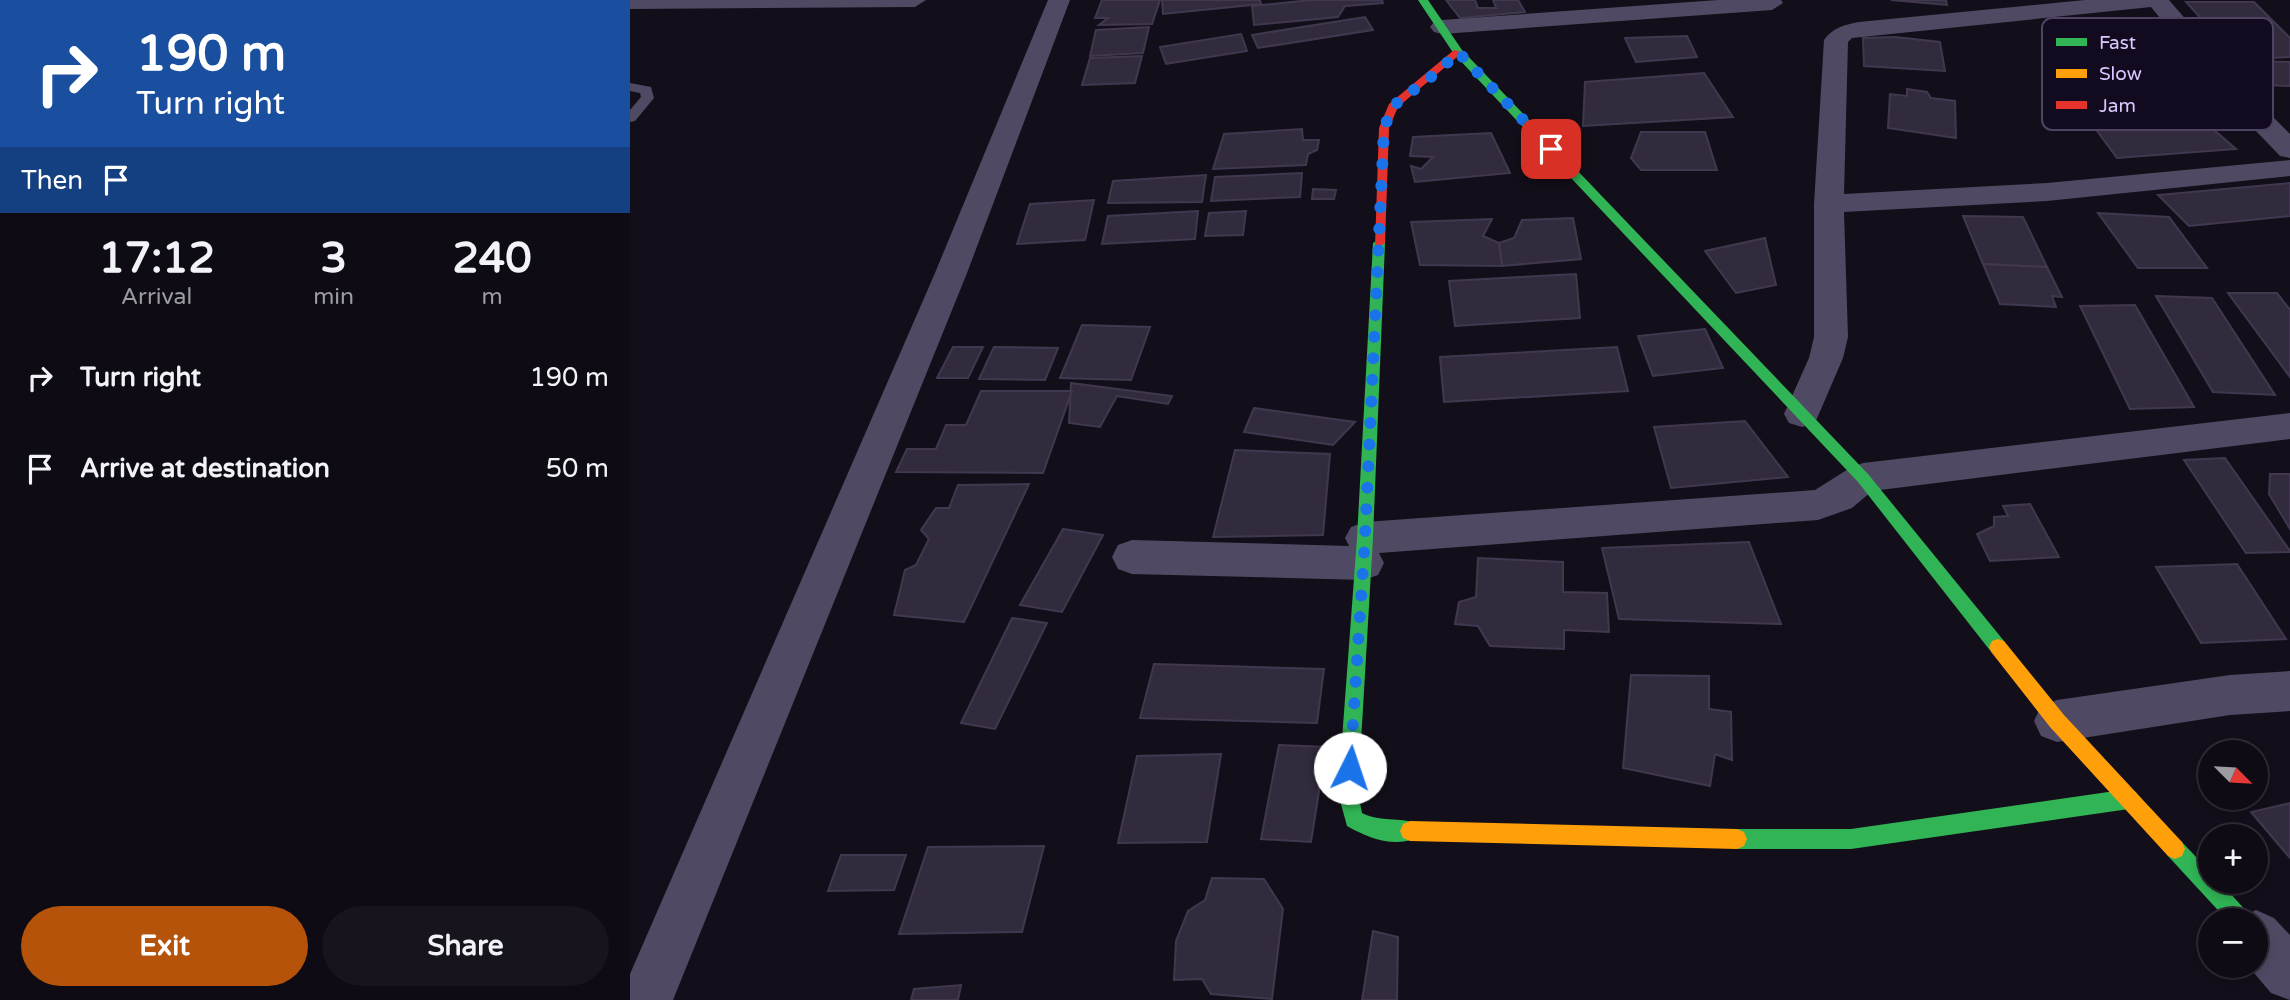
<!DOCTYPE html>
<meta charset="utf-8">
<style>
body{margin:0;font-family:"Varela Round",sans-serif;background:#17141d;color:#f1f3f6;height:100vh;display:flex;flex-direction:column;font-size:26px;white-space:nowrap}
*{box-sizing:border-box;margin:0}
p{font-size:23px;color:#9b9ba0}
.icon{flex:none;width:38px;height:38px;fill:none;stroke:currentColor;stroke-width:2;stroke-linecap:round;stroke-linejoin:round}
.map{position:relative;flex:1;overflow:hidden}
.panel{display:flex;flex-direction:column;background:#0e0b14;width:630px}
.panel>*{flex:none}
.hud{background:#1a4fa0;color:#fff;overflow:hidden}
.needle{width:46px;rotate:114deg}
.controls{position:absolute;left:1568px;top:740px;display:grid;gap:14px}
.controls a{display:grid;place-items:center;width:70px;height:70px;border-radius:50%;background:#0e0b14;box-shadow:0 4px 10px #0003,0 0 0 2px #2e2b34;font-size:35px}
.pin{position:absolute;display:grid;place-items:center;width:60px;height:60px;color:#fff;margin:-30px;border-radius:14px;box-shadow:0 4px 10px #0006}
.me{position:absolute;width:77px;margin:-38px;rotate:4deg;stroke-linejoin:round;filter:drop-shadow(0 0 5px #0008)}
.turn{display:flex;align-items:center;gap:24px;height:147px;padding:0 21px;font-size:32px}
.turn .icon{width:91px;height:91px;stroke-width:2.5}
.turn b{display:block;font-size:49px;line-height:60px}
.then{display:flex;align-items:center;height:66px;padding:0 21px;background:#0003;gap:14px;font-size:26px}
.eta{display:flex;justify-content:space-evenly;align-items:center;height:119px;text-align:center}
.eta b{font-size:42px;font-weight:700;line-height:49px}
.action{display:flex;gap:14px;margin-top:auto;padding:14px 21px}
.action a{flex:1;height:80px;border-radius:42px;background:#b45309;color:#fff;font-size:28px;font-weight:700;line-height:80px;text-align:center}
.action a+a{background:#17141d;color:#f1f3f6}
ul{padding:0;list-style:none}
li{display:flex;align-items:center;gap:21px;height:91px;padding:0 21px}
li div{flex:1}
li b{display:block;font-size:26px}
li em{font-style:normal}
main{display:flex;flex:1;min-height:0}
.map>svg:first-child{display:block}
</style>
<main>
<section class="panel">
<div class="hud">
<div class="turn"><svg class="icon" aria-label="right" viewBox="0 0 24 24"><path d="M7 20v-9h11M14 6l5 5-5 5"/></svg><div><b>190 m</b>Turn right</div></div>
<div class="then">Then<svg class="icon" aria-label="arrive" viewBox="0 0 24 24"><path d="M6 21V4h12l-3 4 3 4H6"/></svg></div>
</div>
<div class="eta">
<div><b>17:12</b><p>Arrival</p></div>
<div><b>3</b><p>min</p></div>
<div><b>240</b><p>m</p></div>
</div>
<ul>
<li><svg class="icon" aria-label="right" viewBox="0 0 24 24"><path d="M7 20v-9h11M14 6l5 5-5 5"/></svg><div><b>Turn right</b></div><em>190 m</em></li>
<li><svg class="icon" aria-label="arrive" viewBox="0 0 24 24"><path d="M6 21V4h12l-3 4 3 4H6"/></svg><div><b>Arrive at destination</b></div><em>50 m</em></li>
</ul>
<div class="action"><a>Exit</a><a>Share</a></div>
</section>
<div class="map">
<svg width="1660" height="1000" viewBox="0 0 1660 1000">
<rect width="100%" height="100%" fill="#130f1a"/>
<g fill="#322b3d" stroke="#413850" stroke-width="2">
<polygon points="472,0 530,0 522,24 469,25 478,18 465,18"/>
<polygon points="532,0 630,0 631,4 533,14"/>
<polygon points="681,0 752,0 753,3 715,6 708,17 624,25 622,6"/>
<polygon points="816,0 845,0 848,8 866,8 863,0 888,0 895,12 830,18"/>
<polygon points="1261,0 1316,0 1317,5"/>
<polygon points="1556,2 1624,2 1660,38 1660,57 1609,60"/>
<polygon points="735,17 743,30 628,48 622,35"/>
<polygon points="519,27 513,53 460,56 466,30"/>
<polygon points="611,34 617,51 536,64 530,47"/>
<polygon points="1057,36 1067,57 1006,62 995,38"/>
<polygon points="1265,37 1310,42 1315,71 1234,66 1233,38"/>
<polygon points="512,56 505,83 452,85 460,58"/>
<polygon points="1615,61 1660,62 1660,86 1637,85"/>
<polygon points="1074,73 1103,117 953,126 955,82"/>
<polygon points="1277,89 1297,92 1301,98 1325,101 1326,138 1258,128 1260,94 1277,96"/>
<polygon points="1569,117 1606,149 1487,158 1459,120"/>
<polygon points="672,129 673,140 689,140 687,150 678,154 676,165 583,169 594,134"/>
<polygon points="1011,132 1075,132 1087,170 1011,170 1001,158"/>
<polygon points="861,133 880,173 785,182 781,166 791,169 803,157 780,156 783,137"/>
<polygon points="672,173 670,197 581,201 585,177"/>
<polygon points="576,175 572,202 478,203 483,181"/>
<polygon points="1660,183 1660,216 1559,226 1528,195"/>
<polygon points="683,189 706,190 704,199 682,199"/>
<polygon points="464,200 455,240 387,244 400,204"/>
<polygon points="568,211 565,239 472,244 478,216"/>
<polygon points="616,211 613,235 575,236 579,213"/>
<polygon points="1468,213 1539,217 1577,268 1508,268"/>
<polygon points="1333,216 1393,217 1417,267 1353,264"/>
<polygon points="943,218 951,259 872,266 869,243 884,238 892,220"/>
<polygon points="862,219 853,236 869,243 872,266 790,265 781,222"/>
<polygon points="1135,238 1146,285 1106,293 1075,251"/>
<polygon points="1353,264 1417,267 1432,297 1422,296 1426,307 1370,304"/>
<polygon points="946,274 950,318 825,326 819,281"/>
<polygon points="1598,293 1647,293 1660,310 1660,377"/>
<polygon points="1526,296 1582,298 1645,395 1583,392"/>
<polygon points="1505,305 1564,407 1500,409 1450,306"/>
<polygon points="452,325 520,327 501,380 430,378"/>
<polygon points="1075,329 1093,368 1023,376 1008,336"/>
<polygon points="323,347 353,347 338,378 307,378"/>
<polygon points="364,347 428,348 415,380 349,379"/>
<polygon points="987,347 998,391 814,402 810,357"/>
<polygon points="441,383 542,396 538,404 487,396 470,427 439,423"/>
<polygon points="351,391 442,391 413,473 266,472 277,449 306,449 316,425 336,425"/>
<polygon points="624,408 725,422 703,445 614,432"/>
<polygon points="1115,421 1158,477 1041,488 1024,427"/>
<polygon points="605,450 700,454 693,535 583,537"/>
<polygon points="1595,458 1660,551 1660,552 1616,553 1554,460"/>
<polygon points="1640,474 1660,474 1660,529 1639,494"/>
<polygon points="399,484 334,622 264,615 275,570 286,565 299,539 291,530 306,508 319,508 328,485"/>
<polygon points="1400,504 1429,557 1360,561 1347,534 1364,526 1364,517 1378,516 1373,506"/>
<polygon points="433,529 473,535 432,612 390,605"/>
<polygon points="1119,542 1151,624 989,619 972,548"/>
<polygon points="848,558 933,562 933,592 977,593 979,632 934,630 934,649 860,646 848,626 825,624 829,602 846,597"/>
<polygon points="1607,564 1656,639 1571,643 1526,567"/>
<polygon points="382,618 417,623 365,729 331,723"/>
<polygon points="524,664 694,669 687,723 510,718"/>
<polygon points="1001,675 1079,676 1079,709 1101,712 1102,760 1085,754 1080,786 993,768"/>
<polygon points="649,745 696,747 681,842 631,839"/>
<polygon points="591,754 577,842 488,843 507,756"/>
<polygon points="1660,803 1660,858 1621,812"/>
<polygon points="414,846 392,932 269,934 298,847"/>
<polygon points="211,855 276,855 264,890 198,891"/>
<polygon points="582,878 634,879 653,909 642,999 581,994 572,979 544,980 546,941 558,911 575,900"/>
<polygon points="743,931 768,937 767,1000 732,1000"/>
<polygon points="331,985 328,1000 281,1000 284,989"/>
</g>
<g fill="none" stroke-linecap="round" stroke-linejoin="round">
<polygon fill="#504963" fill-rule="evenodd" points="0,83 21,87 24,98 5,121 0,122 0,110 11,97 10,93 0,91"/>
<g fill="#504963" fill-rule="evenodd">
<polygon points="0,0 296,0 285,7 0,9"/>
<polygon points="418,0 440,0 337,273 43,1000 0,1000 0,974 305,273"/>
<polygon points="1088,0 1151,0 1153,3 1142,10 812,34 804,32 800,27 804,22 812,20"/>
<path d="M1455,0H1539L1622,96L1660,134V158L1650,156L1604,108L1521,7L1222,38L1218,42L1214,194L1417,183L1660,160V176L1417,201L1214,212L1218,337L1213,358L1185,423L1172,427L1159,423L1154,414L1179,358L1184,337V204L1194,40C1203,27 1215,25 1229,22Z"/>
<polygon points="1660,413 1660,439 1242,491 1222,508 1188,520 749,553 754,563 748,575 734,580 502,574 488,569 482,557 488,545 502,540 719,546 715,538 721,527 735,522 1185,490 1220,468 1233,463"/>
<polygon points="1660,671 1660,711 1600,715 1427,742 1411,736 1404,721 1411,706 1427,700 1600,675"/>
<polygon points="1626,910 1644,918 1660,935 1660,1000 1641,993 1618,966 1626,966 1626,920 1606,920"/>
</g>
<g fill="#30b455" fill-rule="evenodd">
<polygon points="788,0 798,0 832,50 1238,474 1374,641 1377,647 1374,653 1368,655 1362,653 1228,482 824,54"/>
<path d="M749,239L755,243L743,538L728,793L732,813C752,823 768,816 787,824L790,831L787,838C763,848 738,838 717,826L708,793L727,538L743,243Z"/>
<polygon points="1499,789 1506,792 1509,799 1506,806 1499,809 1221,849 1107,849 1100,846 1097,839 1100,832 1107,829 1221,829"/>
<polygon points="1545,839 1552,842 1580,872 1580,882 1590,882 1618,913 1621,920 1597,920 1538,856 1535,849 1538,842"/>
</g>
<g fill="#ff9f0a" fill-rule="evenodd">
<polygon points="1368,639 1374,641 1434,715 1552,842 1555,849 1552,856 1545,859 1538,856 1420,727 1362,653 1359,647 1362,641"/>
<polygon points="780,821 1107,829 1114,832 1117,839 1114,846 1107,849 780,841 773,838 770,831 773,824"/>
</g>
<polygon fill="#e5322d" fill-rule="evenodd" points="824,50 833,52 768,107 759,128 755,243 749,247 745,246 749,128 759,104"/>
</g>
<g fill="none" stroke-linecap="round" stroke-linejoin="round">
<polyline stroke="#1a73e8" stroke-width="12" stroke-dasharray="0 21.6" points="720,768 735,538 754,128 763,106 811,69 828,52 921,149"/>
</g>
<rect x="1412" y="18" width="231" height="112" rx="10" fill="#120a1f" stroke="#4e4362" stroke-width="2"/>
<rect x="1426" y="38" width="31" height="8" fill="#30b455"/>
<rect x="1426" y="69" width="31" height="9" fill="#ff9f0a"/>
<rect x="1426" y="101" width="31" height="8" fill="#e5322d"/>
<g font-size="19" fill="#d9c8ff">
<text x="1469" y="49">Fast</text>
<text x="1469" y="80">Slow</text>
<text x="1469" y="112">Jam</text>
</g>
</svg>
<div class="controls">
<a><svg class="needle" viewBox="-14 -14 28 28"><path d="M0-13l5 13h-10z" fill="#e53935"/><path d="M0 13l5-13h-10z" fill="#9b9ba0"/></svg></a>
<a>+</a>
<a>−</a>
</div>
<div class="pin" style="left:921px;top:149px;background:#d93025"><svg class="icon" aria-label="arrive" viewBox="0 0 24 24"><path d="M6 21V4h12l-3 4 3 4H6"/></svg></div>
<svg class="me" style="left:720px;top:768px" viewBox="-20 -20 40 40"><circle r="19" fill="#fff"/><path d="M0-13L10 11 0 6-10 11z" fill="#1a73e8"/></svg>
</div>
</main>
